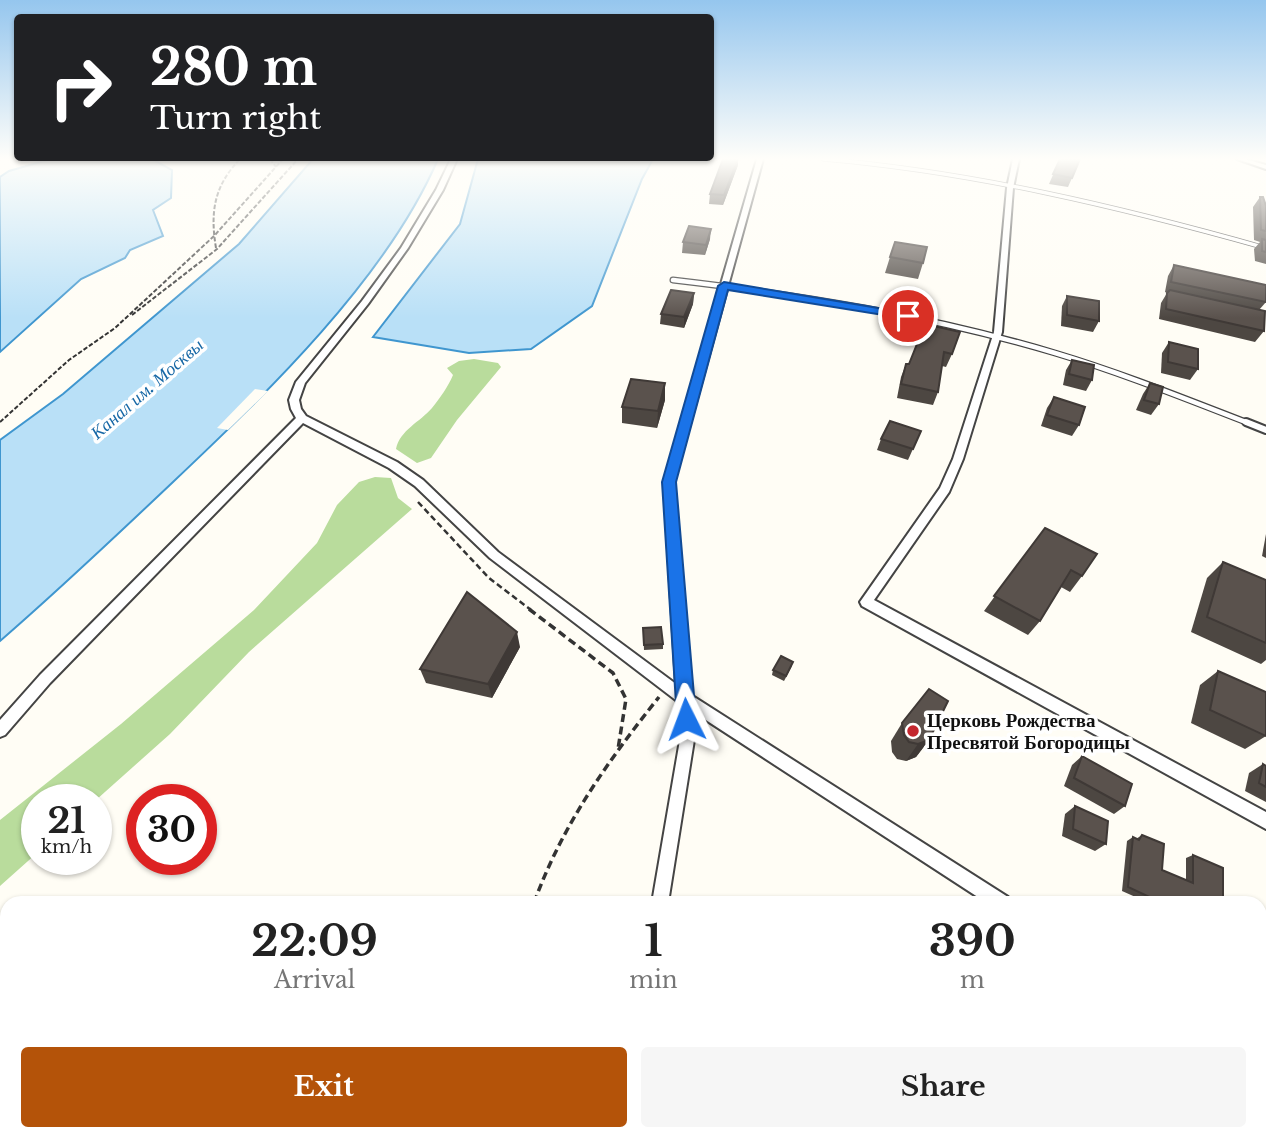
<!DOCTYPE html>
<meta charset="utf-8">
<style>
body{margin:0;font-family:"Libre Baskerville",serif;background:#f6f6f6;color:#222;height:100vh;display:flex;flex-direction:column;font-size:26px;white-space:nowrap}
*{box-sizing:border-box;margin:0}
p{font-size:23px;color:#767676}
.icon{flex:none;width:38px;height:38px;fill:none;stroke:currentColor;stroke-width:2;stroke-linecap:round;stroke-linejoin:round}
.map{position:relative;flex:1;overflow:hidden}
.sheet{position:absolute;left:0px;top:896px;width:1267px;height:245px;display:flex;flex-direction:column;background:#fff;border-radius:21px 21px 0 0;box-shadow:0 2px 5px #0004}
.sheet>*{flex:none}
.top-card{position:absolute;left:14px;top:14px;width:700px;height:147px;border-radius:7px;box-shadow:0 2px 5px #0004;background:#202124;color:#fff;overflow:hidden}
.speed{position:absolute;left:21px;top:784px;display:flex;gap:14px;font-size:35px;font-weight:700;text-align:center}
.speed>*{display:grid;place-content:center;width:91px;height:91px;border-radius:50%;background:#fff;box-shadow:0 2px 5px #0004;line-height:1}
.speed small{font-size:18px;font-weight:400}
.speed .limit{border:10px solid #d22;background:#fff;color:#111}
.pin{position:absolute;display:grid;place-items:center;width:60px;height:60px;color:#fff;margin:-30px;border:4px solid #fff;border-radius:50%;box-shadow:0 2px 7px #0007}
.me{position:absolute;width:77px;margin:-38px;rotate:357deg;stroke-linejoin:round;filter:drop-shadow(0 0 5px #0008)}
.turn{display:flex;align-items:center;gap:24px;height:147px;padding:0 21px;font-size:32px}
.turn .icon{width:91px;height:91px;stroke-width:2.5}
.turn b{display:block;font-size:49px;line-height:60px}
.eta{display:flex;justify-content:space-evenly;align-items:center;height:119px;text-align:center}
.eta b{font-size:42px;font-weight:800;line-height:49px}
.button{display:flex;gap:14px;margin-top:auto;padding:14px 21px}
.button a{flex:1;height:80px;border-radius:7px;background:#b45309;color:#fff;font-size:28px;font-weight:800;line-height:80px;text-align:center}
.button a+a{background:#f6f6f6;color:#222}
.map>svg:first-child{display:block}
</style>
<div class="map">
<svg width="1266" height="1141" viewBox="0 0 1266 1141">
<rect width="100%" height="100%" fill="#fffdf5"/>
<g fill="#b9dc9c">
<path d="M474,359L498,363L501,367L457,420L431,458L417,463L396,449C400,430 420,422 432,408C440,398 448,387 453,375L447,368L459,361Z"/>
<polygon points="375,477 391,478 398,498 412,509 249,652 170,734 96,800 37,800 37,853 0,886 0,820 121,724 254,610 317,543 337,505 359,482"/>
</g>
<g fill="#b9e0f7" stroke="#3f96cf" stroke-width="2">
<polygon points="51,159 152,159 172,170 171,198 153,210 163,236 130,250 125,258 81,279 0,352 0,177 9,171"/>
<path d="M313,159H438C387,278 266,394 173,482C116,536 59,590 0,641V440L63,394L239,244Z"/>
<polygon points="478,159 653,159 642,179 592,306 531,349 469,353 373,337 460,224"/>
</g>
<polygon fill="#fffdf5" points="255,389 268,391 228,430 217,428"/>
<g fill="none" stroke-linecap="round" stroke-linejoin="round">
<g stroke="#444" stroke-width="5">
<path id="lane-far2" d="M823,159C974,172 1120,207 1266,248"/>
</g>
<g stroke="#444" stroke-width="7">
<path id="lane-far1" d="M673,280C802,295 931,316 1055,353C1122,373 1186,399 1251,424"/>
</g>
<g stroke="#444" stroke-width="10">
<polyline id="lane" points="1246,422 1266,430"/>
</g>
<g stroke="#444" stroke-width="4">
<g id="street">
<polygon points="451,159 457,159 443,190 408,248 368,304 305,383 299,400 301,409 306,416 397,462 423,480 498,552 676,684 664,482 757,159 763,159 674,482 691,695 1008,897 1010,903 987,903 692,711 694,740 668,903 652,903 680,740 677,701 490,558 415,486 389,468 303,423 50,683 5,735 0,737 0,720 40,675 296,418 291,409 289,400 296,382 362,301 401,248 436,190"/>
<polygon points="1013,159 1019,159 1013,188 1002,332 963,459 949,492 874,600 1266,812 1266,829 862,606 860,602 940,488 953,459 994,332 1007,188"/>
<polygon points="1237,159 1245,159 1266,165 1266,169"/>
<polygon points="1260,1042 1266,1045 1266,1066 1260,1063"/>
<polygon points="613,1134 633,1134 632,1141 612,1141"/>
</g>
</g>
<g stroke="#333" stroke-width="2" stroke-dasharray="4.5 2" stroke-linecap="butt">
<polyline points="270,159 276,167"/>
<path d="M216,248C210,212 214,186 240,159"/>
<polyline points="132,315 217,249 298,159"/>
<polyline points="0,422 69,360 115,328 214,236 283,159"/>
</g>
<polyline stroke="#333" stroke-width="2.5" stroke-dasharray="6 3.5" stroke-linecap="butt" points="418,502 489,578 531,610"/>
<g stroke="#333" stroke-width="3.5" stroke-dasharray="8 4.5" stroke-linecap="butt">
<polyline points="529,609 613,673 626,699 618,749"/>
<path d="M534,903C562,825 608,761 659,697"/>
<polyline points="480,1141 481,1134"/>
</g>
<use href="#lane-far2" stroke="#fff" stroke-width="3.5"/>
<use href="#lane-far1" stroke="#fff" stroke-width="4.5"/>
<use href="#lane" stroke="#fff" stroke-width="6"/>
<use href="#street" fill="#fff" fill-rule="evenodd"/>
</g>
<g fill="#4d4742">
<polygon points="1060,159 1072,178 1068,187 1049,184"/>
<polygon points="738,165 723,205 709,204 710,194"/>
<polygon points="1260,197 1266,206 1266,264 1255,261 1254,249 1260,242 1254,240 1253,207"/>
<polygon points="710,239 705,255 682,253 683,242"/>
<polygon points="890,257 923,263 918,279 885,273"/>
<polygon points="1174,265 1266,302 1259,310 1264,331 1255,342 1159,319 1161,303 1167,293 1165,292 1168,276"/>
<polygon points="694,293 693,304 684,328 660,324 661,314"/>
<polygon points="1067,296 1099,321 1093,332 1061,326 1062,306"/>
<polygon points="925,324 952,354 946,367 942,366 938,392 933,405 897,398 901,377 906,364 909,364"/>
<polygon points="1169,342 1198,369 1190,380 1161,373 1162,353"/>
<polygon points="1072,360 1092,380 1086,391 1063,385 1066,370"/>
<polygon points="665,383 665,400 657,428 622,423 622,407"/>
<polygon points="1150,383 1159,404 1151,415 1136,410 1143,394"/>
<polygon points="1054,397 1079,425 1072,436 1041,426 1047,408"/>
<polygon points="921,431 908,460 877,450 881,439"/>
<polygon points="1045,528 1082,576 1070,592 1061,587 1040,621 1028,635 984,611"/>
<polygon points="1266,534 1266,558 1262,556"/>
<polygon points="1223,562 1266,580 1266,660 1261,664 1191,632 1207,578"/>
<polygon points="643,628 663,644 663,649 644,650"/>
<polygon points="520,647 492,698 426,683 420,669"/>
<polygon points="792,666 784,681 772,675 773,670"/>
<polygon points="1218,671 1266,736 1245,749 1191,723 1200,685"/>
<polygon points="902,723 929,740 916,757 906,761 897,759 892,752 891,741"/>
<polygon points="1082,756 1125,806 1114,814 1064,786 1072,765"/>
<polygon points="1263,764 1266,766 1266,802 1245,791 1249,773"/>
<polygon points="1075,806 1106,844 1095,851 1062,836 1065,814"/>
<polygon points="1142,835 1162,870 1186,880 1186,858 1193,855 1223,903 1149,903 1122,891 1127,841 1133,837 1136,839"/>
</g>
<g fill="#3f3936">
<polygon points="738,159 738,165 723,205 724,195"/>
<polygon points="711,229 710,239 705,255 706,245"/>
<polygon points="694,293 693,304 684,328 684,317"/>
<polygon points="665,383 665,400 657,428 658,411"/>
<polygon points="517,632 520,647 492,698 488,684"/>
<polygon points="929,740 916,757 906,761 918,744"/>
</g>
<g fill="#5a524d" stroke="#3f3936" stroke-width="2">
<polygon points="723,159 738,159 724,195 710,194"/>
<polygon points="1060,159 1080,159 1072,178 1053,174"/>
<polygon points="1260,197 1263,197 1266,206 1266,231 1261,230"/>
<polygon points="689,226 711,229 706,245 683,242"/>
<polygon points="1262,239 1266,240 1266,252 1262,251"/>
<polygon points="895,242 927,247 923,263 890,257"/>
<polygon points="1174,265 1266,285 1266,302 1171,282"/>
<polygon points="671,290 694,293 684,317 661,314"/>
<polygon points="1170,290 1265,311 1264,331 1166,309 1167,293"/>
<polygon points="1067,296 1099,301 1099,321 1067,315"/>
<polygon points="925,324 960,332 952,354 944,352 938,392 901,384 906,364 909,364"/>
<polygon points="1169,342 1198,349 1198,369 1168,362"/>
<polygon points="1072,360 1094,365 1092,380 1069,374"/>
<polygon points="631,379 665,383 658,411 622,407"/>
<polygon points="1150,383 1163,387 1159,404 1144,400"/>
<polygon points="1054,397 1085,407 1079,425 1047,415"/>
<polygon points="890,421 921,431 913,449 881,439"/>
<polygon points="1045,528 1097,554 1082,576 1071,570 1040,621 994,596"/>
<polygon points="1223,562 1266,580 1266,643 1207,617"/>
<polygon points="467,592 517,632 488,684 420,669"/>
<polygon points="661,627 663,644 644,645 643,628"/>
<polygon points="781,656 793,662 786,676 773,670"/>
<polygon points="1218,671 1266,692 1266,736 1210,710"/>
<polygon points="929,689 948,701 929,740 918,744 909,742 904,735 902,723"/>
<polygon points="1082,756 1132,784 1125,806 1074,778"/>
<polygon points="1263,764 1266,766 1266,787 1259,783"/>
<polygon points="1075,806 1108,821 1106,844 1073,829"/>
<polygon points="1142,835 1164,844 1162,870 1193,883 1193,855 1223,868 1223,903 1162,903 1128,887 1133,837 1139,840"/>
</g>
<linearGradient id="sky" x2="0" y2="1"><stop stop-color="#95c6ee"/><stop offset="0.5" stop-color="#fffefa"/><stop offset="1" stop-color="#fffefa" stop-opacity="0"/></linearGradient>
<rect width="1266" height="318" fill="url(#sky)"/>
<polygon fill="#1a73e8" stroke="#114b97" stroke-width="2" points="724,282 908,313 914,316 908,319 728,290 676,482 696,719 693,725 686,728 680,725 677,719 662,482 718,286"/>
<circle fill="#c4262e" stroke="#fff" stroke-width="2.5" cx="913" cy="731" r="7"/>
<g text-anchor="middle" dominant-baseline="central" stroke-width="7" stroke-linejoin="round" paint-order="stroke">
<g font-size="18" font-style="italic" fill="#1768a6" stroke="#fff">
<text transform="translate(147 389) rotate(-41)">Канал им. Москвы</text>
</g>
<g font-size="19" font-weight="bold" fill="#111" stroke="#fff" text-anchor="start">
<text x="927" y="720">Церковь Рождества<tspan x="927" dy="22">Пресвятой Богородицы</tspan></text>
</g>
</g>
</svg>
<div class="speed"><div>21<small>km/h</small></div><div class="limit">30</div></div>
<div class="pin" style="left:908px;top:316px;background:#d93025"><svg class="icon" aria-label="arrive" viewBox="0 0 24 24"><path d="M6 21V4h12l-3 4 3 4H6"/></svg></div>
<svg class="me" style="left:686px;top:719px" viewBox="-20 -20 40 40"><path d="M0-17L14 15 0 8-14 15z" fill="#1a73e8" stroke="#fff" stroke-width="4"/></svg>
<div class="top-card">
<div class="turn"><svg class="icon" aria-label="right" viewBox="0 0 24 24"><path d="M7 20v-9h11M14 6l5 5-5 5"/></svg><div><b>280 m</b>Turn right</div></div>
</div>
<section class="sheet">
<div class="eta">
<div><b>22:09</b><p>Arrival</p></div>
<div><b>1</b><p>min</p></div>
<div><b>390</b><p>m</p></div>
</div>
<div class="button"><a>Exit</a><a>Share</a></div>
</section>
</div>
